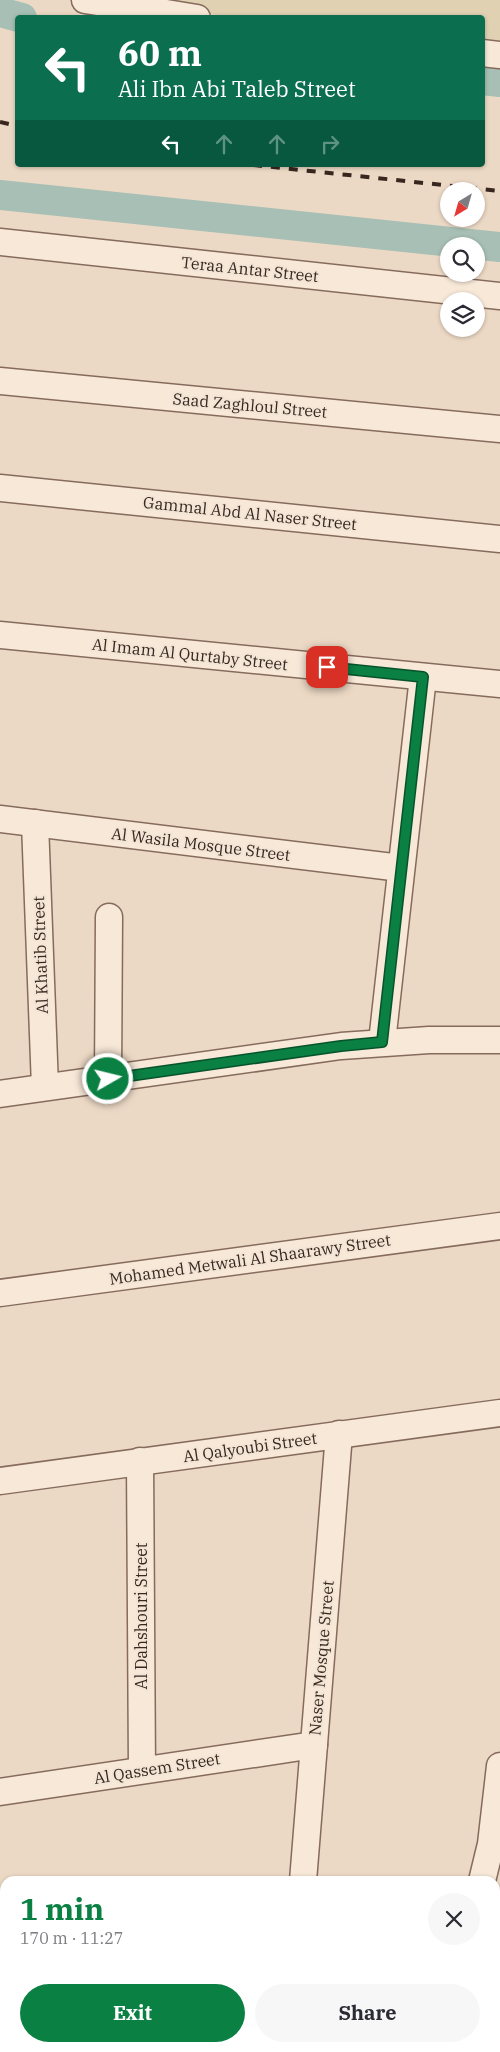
<!DOCTYPE html>
<meta charset="utf-8">
<style>
body{margin:0;font-family:"IBM Plex Serif",serif;background:#f7f7f7;color:#2b2b33;height:100vh;display:flex;flex-direction:column;font-size:19px;white-space:nowrap}
*{box-sizing:border-box;margin:0}
p{font-size:16px;color:#7c7c81}
.icon{flex:none;width:28px;height:28px;fill:none;stroke:currentColor;stroke-width:2;stroke-linecap:round;stroke-linejoin:round}
.map{position:relative;flex:1;overflow:hidden}
.side{position:absolute;left:0px;top:1876px;width:500px;height:176px;display:flex;flex-direction:column;background:#fff;border-radius:15px 15px 0 0;box-shadow:0 1px 4px #0004}
.side>*{flex:none}
.hud{position:absolute;left:15px;top:15px;width:470px;height:152px;border-radius:5px;box-shadow:0 1px 4px #0004;background:#0b6e4f;color:#fff;overflow:hidden}
.needle{width:32px;rotate:217deg}
.buttons{position:absolute;left:440px;top:182px;display:grid;gap:10px}
.buttons a{display:grid;place-items:center;width:45px;height:45px;border-radius:50%;background:#fff;box-shadow:0 1px 4px #0004;font-size:25px}
.pin{position:absolute;display:grid;place-items:center;width:42px;height:42px;color:#fff;margin:-21px;border-radius:10px;box-shadow:0 2px 8px #0006}
.me{position:absolute;width:55px;margin:-28px;rotate:82deg;stroke-linejoin:round;filter:drop-shadow(0 0 4px #0008)}
.turn{display:flex;align-items:center;gap:18px;height:105px;padding:0 20px;font-size:22px}
.turn .icon{width:65px;height:65px;stroke-width:2.5}
.turn b{display:block;font-size:35px;line-height:42px}
.lanes{display:flex;align-items:center;height:48px;padding:0 20px;background:#0003;justify-content:center;gap:25px;direction:ltr}
.lanes .off{opacity:.35}
.round{display:grid;place-items:center;flex:none;width:52px;height:52px;border-radius:26px;background:#f7f7f7}
.headline{display:flex;align-items:center;justify-content:space-between;height:85px;padding:0 20px}
h1{font-size:30px;font-weight:700;line-height:38px;color:#0b8043}
.cta{display:flex;gap:10px;margin-top:auto;padding:10px 20px}
.cta a{flex:1;height:58px;border-radius:30px;background:#0b8043;color:#fff;font-size:20px;font-weight:700;line-height:58px;text-align:center}
.cta a+a{background:#f7f7f7;color:#2b2b33}
.map>svg:first-child{display:block}
</style>
<div class="map">
<svg width="500" height="2052" viewBox="0 0 500 2052">
<rect width="100%" height="100%" fill="#ecd9c5"/>
<polygon fill="#e1d1b3" points="154,0 500,0 500,46 483,44 482,18 230,18"/>
<g fill="none" stroke-linecap="round" stroke-linejoin="round">
<g stroke="#a7bfb4" stroke-width="30">
<polyline points="0,12 22,18"/>
<polyline points="482,80 500,82"/>
<polyline points="0,195 500,247"/>
</g>
<g stroke="#866b5c" stroke-width="29">
<g id="street">
<polyline points="85,0 197,18"/>
<polyline points="482,53 500,55"/>
<polyline points="0,242 500,296"/>
<polyline points="0,381 500,429"/>
<polyline points="0,488 500,539"/>
<polyline points="0,635 500,684"/>
<polyline points="0,819 401,868"/>
<polyline points="35,823 45,1087"/>
<polyline points="382,1042 423,677"/>
<polyline points="108,1079 109,917"/>
<polyline points="0,1094 341,1046 429,1040 500,1040"/>
<polyline points="0,1293 500,1226"/>
<polyline points="140,1461 142,1770"/>
<polyline points="0,1481 500,1413"/>
<polyline points="0,1792 314,1745"/>
<polyline points="303,1881 339,1434"/>
<polyline points="482,1881 491,1844 500,1766"/>
<polyline points="495,1906 500,1911"/>
<polyline points="0,1989 5,1988"/>
<polyline points="372,2052 376,2048"/>
</g>
</g>
<use href="#street" stroke="#f7e8d8" stroke-width="26"/>
<g stroke="#37271f" stroke-width="4" stroke-dasharray="9 9" stroke-linecap="butt">
<polyline points="0,122 18,126"/>
<polyline points="253,165 500,191"/>
</g>
</g>
<g fill="none" stroke-linecap="round" stroke-linejoin="round">
<g stroke="#07532c" stroke-width="12">
<polyline id="route" points="108,1079 341,1046 382,1042 423,677 327,667"/>
</g>
<use href="#route" stroke="#0b8043" stroke-width="9"/>
</g>
<g text-anchor="middle" dominant-baseline="central" stroke-width="4" stroke-linejoin="round" paint-order="stroke">
<g font-size="16" fill="#37271f" stroke="#f3e5d5">
<text transform="translate(250 269) rotate(6)">Teraa Antar Street</text>
<text transform="translate(250 405) rotate(5)">Saad Zaghloul Street</text>
<text transform="translate(250 513) rotate(6)">Gammal Abd Al Naser Street</text>
<text transform="translate(190 654) rotate(6)">Al Imam Al Qurtaby Street</text>
<text transform="translate(201 844) rotate(7)">Al Wasila Mosque Street</text>
<text transform="translate(40 955) rotate(-92)">Al Khatib Street</text>
<text transform="translate(250 1259) rotate(-8)">Mohamed Metwali Al Shaarawy Street</text>
<text transform="translate(250 1447) rotate(-8)">Al Qalyoubi Street</text>
<text transform="translate(141 1616) rotate(-90)">Al Dahshouri Street</text>
<text transform="translate(321 1658) rotate(-85)">Naser Mosque Street</text>
<text transform="translate(157 1768) rotate(-9)">Al Qassem Street</text>
</g>
</g>
</svg>
<div class="buttons">
<a><svg class="needle" viewBox="-14 -14 28 28"><path d="M0-13l5 13h-10z" fill="#e53935"/><path d="M0 13l5-13h-10z" fill="#7c7c81"/></svg></a>
<a><svg class="icon" aria-label="search" viewBox="0 0 24 24"><circle cx="10" cy="10" r="6"/><path d="M15 15l6 6"/></svg></a>
<a><svg class="icon" aria-label="layers" viewBox="0 0 24 24"><path d="M12 4l9 5-9 5-9-5zM3 14l9 5 9-5"/></svg></a>
</div>
<div class="pin" style="left:327px;top:667px;background:#d93025"><svg class="icon" aria-label="arrive" viewBox="0 0 24 24"><path d="M6 21V4h12l-3 4 3 4H6"/></svg></div>
<svg class="me" style="left:108px;top:1079px" viewBox="-20 -20 40 40"><circle r="17" fill="#0b8043" stroke="#fff" stroke-width="3"/><path d="M0-11L8 9 0 5-8 9z" fill="#fff"/></svg>
<div class="hud">
<div class="turn"><svg class="icon" aria-label="left" viewBox="0 0 24 24"><path d="M17 20v-9H6M10 6l-5 5 5 5"/></svg><div><b>60 m</b>Ali Ibn Abi Taleb Street</div></div>
<div class="lanes"><svg class="icon" aria-label="left" viewBox="0 0 24 24"><path d="M17 20v-9H6M10 6l-5 5 5 5"/></svg><svg class="icon off" aria-label="ahead" viewBox="0 0 24 24"><path d="M12 20V5M6 11l6-6 6 6"/></svg><svg class="icon off" aria-label="ahead" viewBox="0 0 24 24"><path d="M12 20V5M6 11l6-6 6 6"/></svg><svg class="icon off" aria-label="right" viewBox="0 0 24 24"><path d="M7 20v-9h11M14 6l5 5-5 5"/></svg></div>
</div>
<section class="side">
<div class="headline"><div><h1>1 min</h1><p>170 m · 11:27</p></div><a class="round"><svg class="icon" aria-label="close" viewBox="0 0 24 24"><path d="M6 6l12 12M18 6L6 18"/></svg></a></div>
<div class="cta"><a>Exit</a><a>Share</a></div>
</section>
</div>
